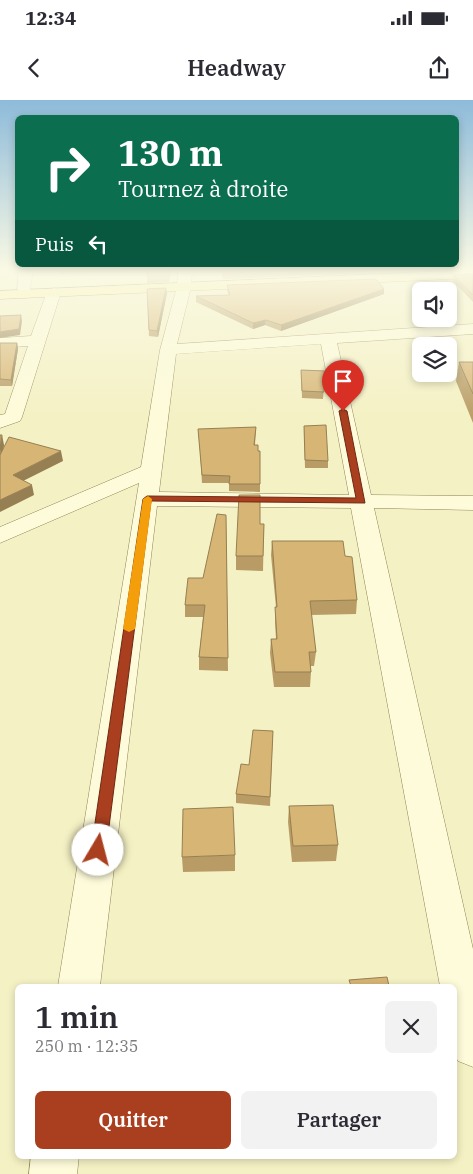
<!DOCTYPE html>
<html lang="fr">
<meta charset="utf-8">
<style>
body{margin:0;font-family:"IBM Plex Serif",serif;background:#f2f2f3;color:#2b2b33;height:100vh;display:flex;flex-direction:column;font-size:19px;white-space:nowrap}
*{box-sizing:border-box;margin:0}
p{font-size:16px;color:#7c7c81}
.icon{flex:none;width:28px;height:28px;fill:none;stroke:currentColor;stroke-width:2;stroke-linecap:round;stroke-linejoin:round}
.map{position:relative;flex:1;overflow:hidden}
.panel{position:absolute;left:15px;top:884px;width:442px;height:175px;display:flex;flex-direction:column;background:#fff;border-radius:8px;box-shadow:0 2px 8px #0003}
.panel>*{flex:none}
.top-card{position:absolute;left:15px;top:15px;width:444px;height:152px;border-radius:8px;box-shadow:0 2px 8px #0003;background:#0b6e4f;color:#fff;overflow:hidden}
.controls{position:absolute;left:412px;top:182px;display:grid;gap:10px}
.controls a{display:grid;place-items:center;width:45px;height:45px;border-radius:8px;background:#fff;box-shadow:0 2px 8px #0003;font-size:25px}
.pin{position:absolute;display:grid;place-items:center;width:42px;height:42px;color:#fff;margin:-51px -21px;border-radius:50% 50% 50% 0;rotate:-45deg;box-shadow:0 0 5px #0007}
.pin .icon{rotate:45deg}
.me{position:absolute;width:55px;margin:-28px;rotate:8deg;stroke-linejoin:round;filter:drop-shadow(0 0 4px #0008)}
.turn{display:flex;align-items:center;gap:18px;height:105px;padding:0 20px;font-size:22px}
.turn .icon{width:65px;height:65px;stroke-width:2.5}
.turn b{display:block;font-size:35px;line-height:42px}
.then{display:flex;align-items:center;height:48px;padding:0 20px;background:#0003;gap:10px;font-size:19px}
.round{display:grid;place-items:center;flex:none;width:52px;height:52px;border-radius:8px;background:#f2f2f3}
.overview{display:flex;align-items:center;justify-content:space-between;height:85px;padding:0 20px}
h1{font-size:30px;font-weight:600;line-height:38px}
.button{display:flex;gap:10px;margin-top:auto;padding:10px 20px}
.button a{flex:1;height:58px;border-radius:8px;background:#a93f1f;color:#fff;font-size:20px;font-weight:600;line-height:58px;text-align:center}
.button a+a{background:#f2f2f3;color:#2b2b33}
.status{display:flex;justify-content:space-between;align-items:center;height:35px;padding:0 25px;background:#fff;direction:ltr}
.status svg{height:14px;fill:currentColor}
header{display:flex;justify-content:space-between;align-items:center;height:65px;padding:0 20px;background:#fff;font-size:22px;font-weight:600}
.map>svg:first-child{display:block}
</style>
<div class="status"><b>12:34</b><svg viewBox="0 0 49 12"><path d="M0 12V9h3v3zM5 12V6h3v6zM10 12V3h3v9zM15 12V0h3v12zM26 1h20v11H26zM47 4h2v5h-2z"/></svg></div>
<header><svg class="icon" aria-label="back" viewBox="0 0 24 24"><path d="M15 5l-7 7 7 7"/></svg>Headway<svg class="icon" aria-label="share" viewBox="0 0 24 24"><path d="M12 15V3M7 8l5-5 5 5M5 13v7h14v-7"/></svg></header>
<div class="map">
<svg width="473" height="1074" viewBox="0 0 473 1074">
<rect width="100%" height="100%" fill="#f4f1c4"/>
<g fill="none" stroke-linecap="round" stroke-linejoin="round">
<g stroke="#918457" stroke-width="1">
<g id="minor">
<polygon points="19,170 33,170 29,197 24,198 17,194"/>
<path d="M178,170H192L191,187L177,244L473,224V234L337,243L371,395L473,396V410L374,408L473,849V967L458,961L455,955V886H440L351,408L157,406L100,886H58L139,383L0,443V427L141,367L160,250L177,187ZM321,244L349,395L159,392L176,254Z"/>
<polygon points="54,188 61,192 22,317 20,321 0,328 0,315 5,314 28,246 0,248 0,238 31,236 47,192"/>
<polygon points="31,1056 79,1056 77,1074 29,1074"/>
</g>
</g>
<g stroke="#5f502c" stroke-width="1">
<polygon id="primary" points="473,170 473,178 0,199 0,191"/>
</g>
<use href="#minor" fill="#fdfbd9" fill-rule="evenodd"/>
<use href="#primary" fill="#fbf498" fill-rule="evenodd"/>
</g>
<g fill="#b99c65">
<polygon points="60,170 141,170 60,174"/>
<polygon points="147,170 171,170 169,182 147,183"/>
<polygon points="220,170 367,170 367,173 223,179"/>
<polygon points="473,174 473,202 453,181 454,175"/>
<polygon points="227,185 384,194 281,231 265,225 253,229 196,202 196,196 229,195 227,191"/>
<polygon points="147,189 167,193 158,237 149,236"/>
<polygon points="0,243 17,243 18,249 12,286 0,286"/>
<polygon points="459,262 473,262 473,323 456,281"/>
<polygon points="301,270 325,271 323,299 302,298"/>
<polygon points="304,326 328,361 328,368 305,368"/>
<polygon points="256,327 255,345 258,351 260,351 260,392 229,391 229,383 202,383 199,336"/>
<polygon points="226,415 228,571 199,570 199,557 203,517 185,517 185,505 203,478"/>
<polygon points="260,424 264,424 263,471 236,470 236,456"/>
<polygon points="272,441 345,456 357,500 356,514 311,515 316,552 314,566 310,566 311,572 310,587 274,587 270,553 271,539 276,539 275,521 276,507 271,455"/>
<polygon points="273,631 270,706 236,703 236,694 249,665"/>
<polygon points="289,706 338,745 336,761 292,762 288,722"/>
<polygon points="235,755 235,771 183,772 182,757"/>
</g>
<g fill="#967f52">
<polygon points="170,170 171,170 169,182 169,176"/>
<polygon points="166,188 167,193 158,237 157,231"/>
<polygon points="384,189 384,194 281,231 281,225"/>
<polygon points="21,215 22,221 20,235 0,238 0,232"/>
<polygon points="266,220 265,225 253,229 253,223"/>
<polygon points="17,243 18,249 12,286 11,280"/>
<polygon points="2,335 4,345 1,367 0,349"/>
<polygon points="61,351 63,361 15,385 13,375"/>
<polygon points="32,385 34,395 0,412 0,400"/>
</g>
<g fill="#d7b575" stroke="#967f52">
<polygon points="147,170 170,170 169,176 147,177"/>
<polygon points="222,170 293,170 223,173"/>
<polygon points="473,174 473,195 454,175"/>
<polygon points="376,179 384,189 281,225 266,220 253,223 196,196 230,195 227,185"/>
<polygon points="166,188 157,231 149,230 147,189"/>
<polygon points="21,215 19,229 0,232 0,216"/>
<polygon points="0,243 17,243 11,280 0,279"/>
<polygon points="459,262 473,262 473,294"/>
<polygon points="301,270 325,271 324,292 302,291"/>
<polygon points="326,325 328,361 305,360 304,326"/>
<polygon points="256,327 254,345 258,345 258,351 260,351 260,384 229,384 230,376 202,375 198,329"/>
<polygon points="0,335 2,335 0,349"/>
<polygon points="9,337 61,351 13,375 32,385 0,400 0,355"/>
<polygon points="239,395 260,395 260,424 264,424 263,456 236,456"/>
<polygon points="217,414 226,415 228,558 199,557 205,505 185,505 188,478 203,478"/>
<polygon points="272,441 343,441 345,456 352,457 357,500 310,501 316,552 309,552 311,572 275,572 271,539 277,539 275,507 277,507"/>
<polygon points="253,630 273,631 270,697 236,694 241,664 249,665"/>
<polygon points="333,705 338,745 293,746 289,706"/>
<polygon points="233,707 235,755 182,757 183,709"/>
<polygon points="387,877 389,886 351,886 349,880"/>
</g>
<linearGradient id="sky" x2="0" y2="1"><stop stop-color="#8dbbda"/><stop offset="0.53" stop-color="#faf9e4"/><stop offset="1" stop-color="#faf9e4" stop-opacity="0"/></linearGradient>
<rect width="473" height="320" fill="url(#sky)"/>
<polygon fill="#a93f1f" stroke="#6e2914" points="343,309 347,311 365,403 151,401 106,750 103,754 98,756 93,754 91,750 143,399 147,396 356,398 339,311"/>
<polygon fill="#f59e0b" points="148,396 152,399 135,529 129,532 123,529 143,399"/>
</svg>
<div class="controls">
<a><svg class="icon" aria-label="sound" viewBox="0 0 24 24"><path d="M4 9h4l5-4v14l-5-4H4zM17 9q2 3 0 6"/></svg></a>
<a><svg class="icon" aria-label="layers" viewBox="0 0 24 24"><path d="M12 4l9 5-9 5-9-5zM3 14l9 5 9-5"/></svg></a>
</div>
<div class="pin" style="left:343px;top:311px;background:#d93025"><svg class="icon" aria-label="arrive" viewBox="0 0 24 24"><path d="M6 21V4h12l-3 4 3 4H6"/></svg></div>
<svg class="me" style="left:98px;top:750px" viewBox="-20 -20 40 40"><circle r="19" fill="#fff"/><path d="M0-13L10 11 0 6-10 11z" fill="#a93f1f"/></svg>
<div class="top-card">
<div class="turn"><svg class="icon" aria-label="right" viewBox="0 0 24 24"><path d="M7 20v-9h11M14 6l5 5-5 5"/></svg><div><b>130 m</b>Tournez à droite</div></div>
<div class="then">Puis<svg class="icon" aria-label="left" viewBox="0 0 24 24"><path d="M17 20v-9H6M10 6l-5 5 5 5"/></svg></div>
</div>
<section class="panel">
<div class="overview"><div><h1>1 min</h1><p>250 m · 12:35</p></div><a class="round"><svg class="icon" aria-label="close" viewBox="0 0 24 24"><path d="M6 6l12 12M18 6L6 18"/></svg></a></div>
<div class="button"><a>Quitter</a><a>Partager</a></div>
</section>
</div>
